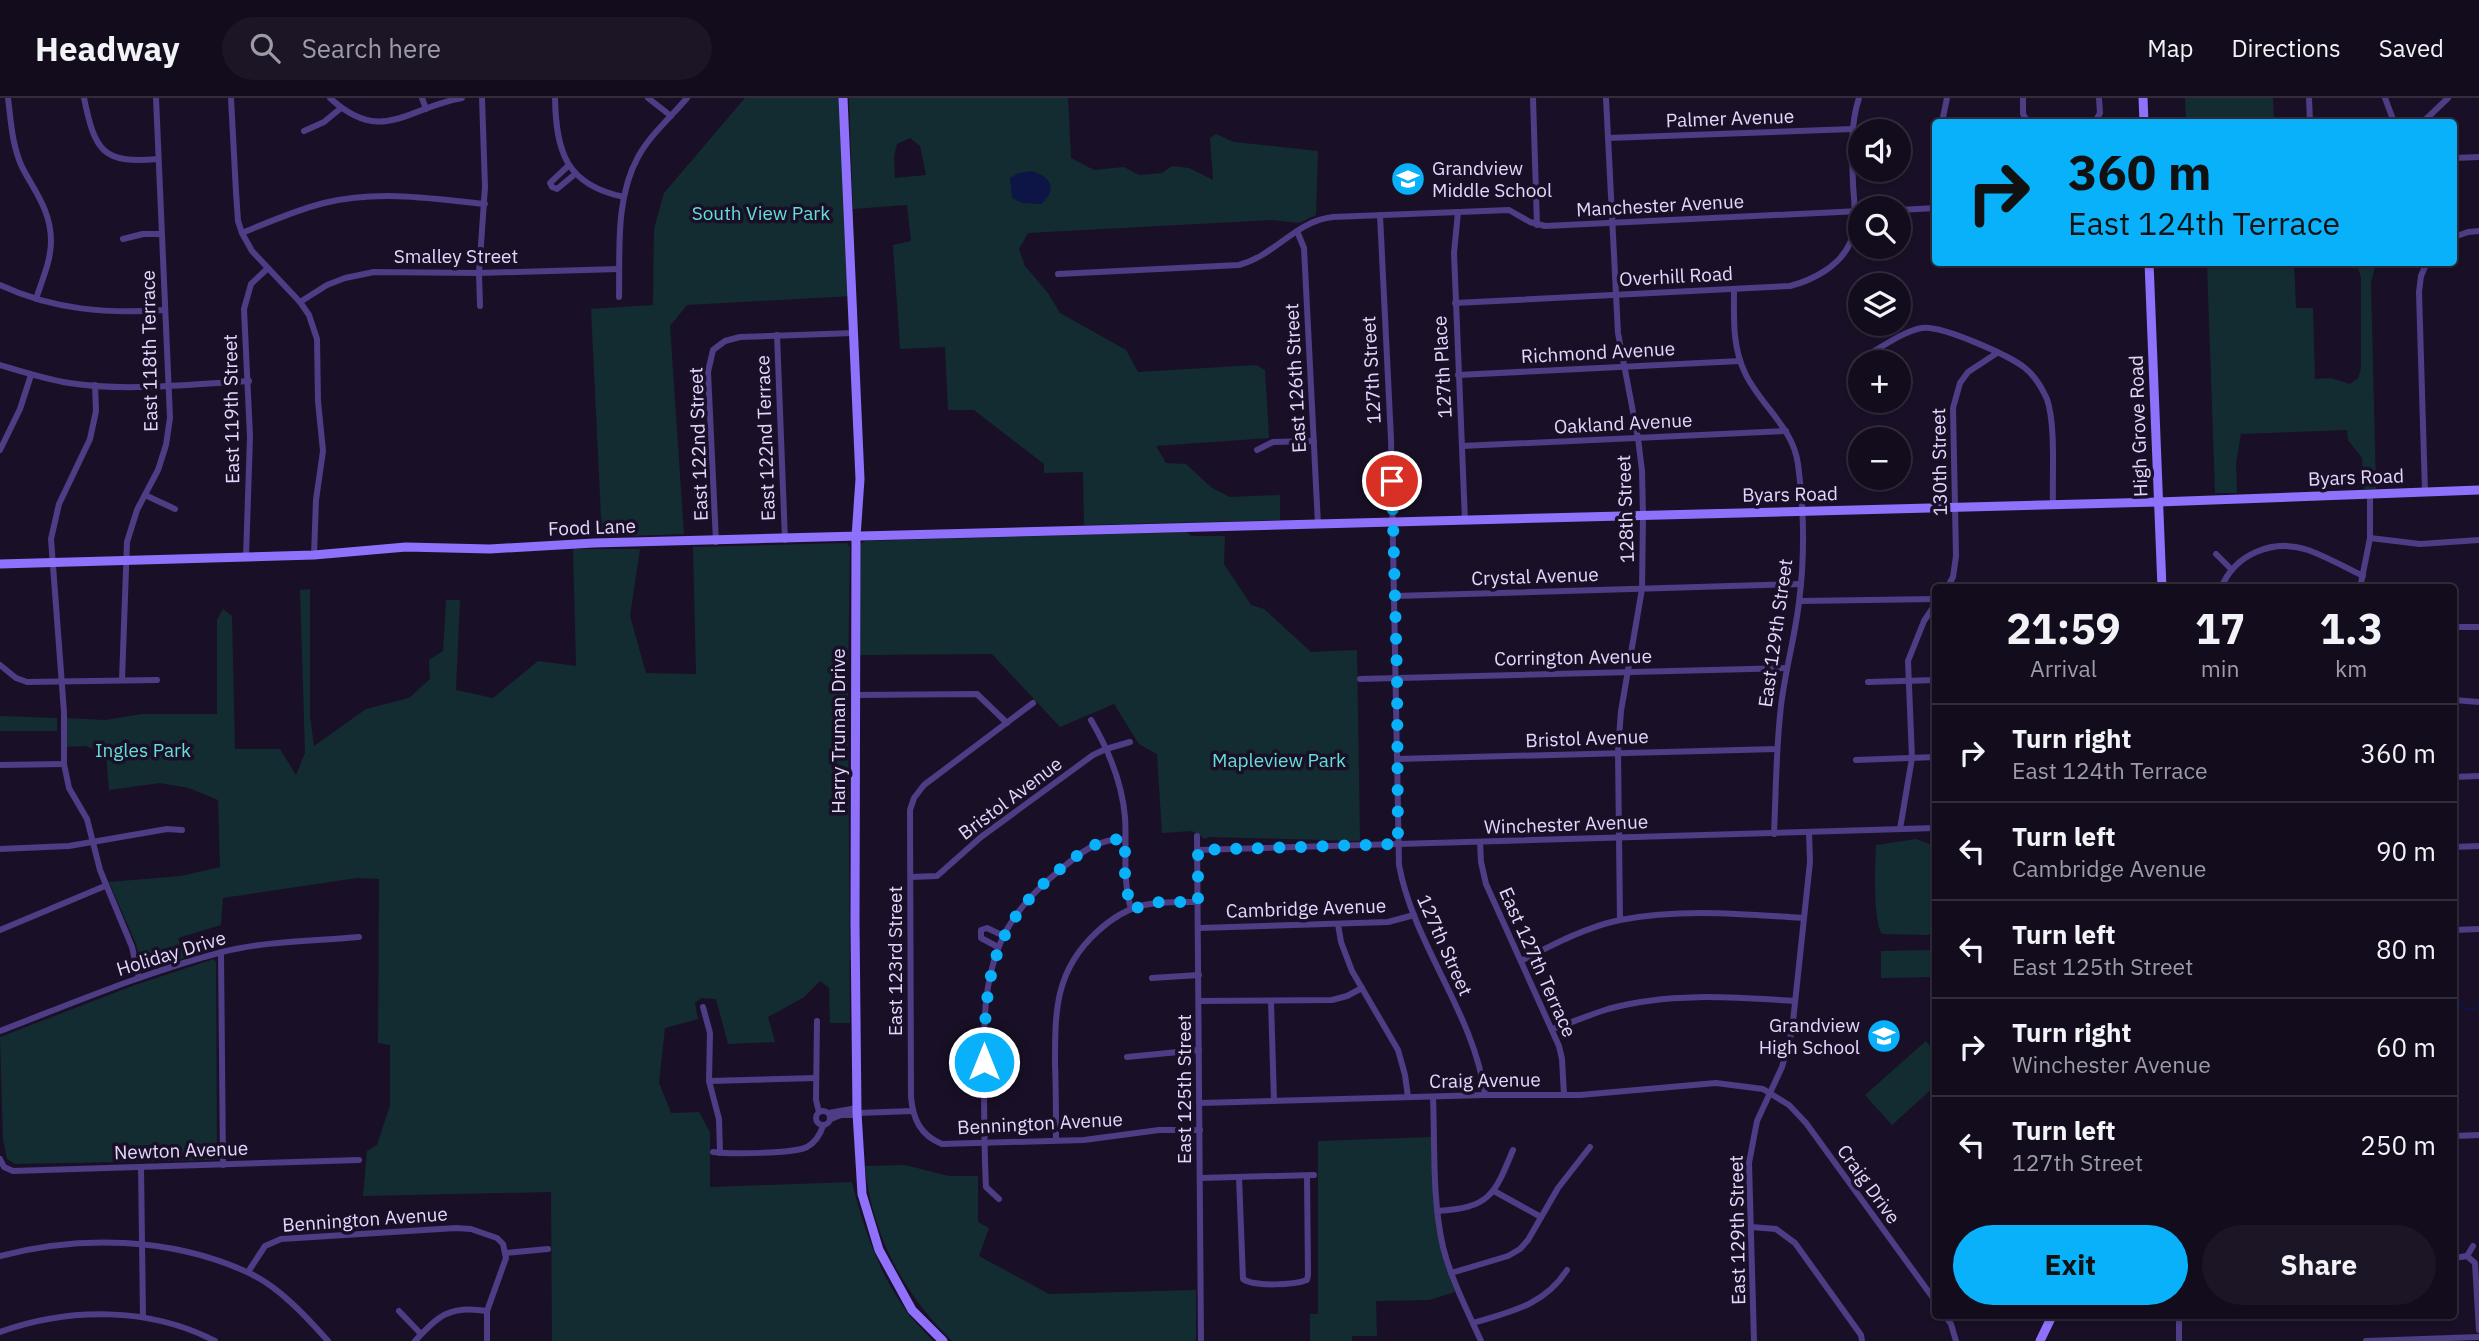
<!DOCTYPE html>
<meta charset="utf-8">
<style>
body{margin:0;font-family:"IBM Plex Sans",sans-serif;background:#1c1526;color:#f1f3f6;height:100vh;display:flex;flex-direction:column;font-size:26px;white-space:nowrap}
*{box-sizing:border-box;margin:0}
p{font-size:23px;color:#9d9ba4}
.icon{flex:none;width:38px;height:38px;fill:none;stroke:currentColor;stroke-width:2;stroke-linecap:round;stroke-linejoin:round}
.map{position:relative;flex:1;overflow:hidden}
.details{position:absolute;left:1932px;top:486px;width:525px;height:735px;display:flex;flex-direction:column;background:#130c1d;border-radius:7px;box-shadow:0 2px 5px #0004,0 0 0 2px #322c3b}
.details>*{flex:none}
.top-card{position:absolute;left:1932px;top:21px;width:525px;height:147px;border-radius:7px;box-shadow:0 2px 5px #0004,0 0 0 2px #322c3b;background:#08b1f9;color:#111;overflow:hidden}
.tools{position:absolute;left:1848px;top:21px;display:grid;gap:14px}
.tools a{display:grid;place-items:center;width:63px;height:63px;border-radius:50%;background:#130c1d;box-shadow:0 2px 5px #0004,0 0 0 2px #322c3b;font-size:35px}
.pin{position:absolute;display:grid;place-items:center;width:60px;height:60px;color:#fff;margin:-30px;border:4px solid #fff;border-radius:50%;box-shadow:0 2px 7px #0007}
.me{position:absolute;width:77px;margin:-38px;rotate:0deg;stroke-linejoin:round;filter:drop-shadow(0 0 5px #0008)}
.turn{display:flex;align-items:center;gap:24px;height:147px;padding:0 21px;font-size:32px}
.turn .icon{width:91px;height:91px;stroke-width:2.5}
.turn b{display:block;font-size:49px;line-height:60px}
.eta{display:flex;justify-content:space-evenly;align-items:center;height:119px;text-align:center}
.eta b{font-size:42px;font-weight:800;line-height:49px}
.primary-button{display:flex;gap:14px;margin-top:auto;padding:14px 21px}
.primary-button a{flex:1;height:80px;border-radius:42px;background:#08b1f9;color:#111;font-size:28px;font-weight:800;line-height:80px;text-align:center}
.primary-button a+a{background:#1c1526;color:#f1f3f6}
ul{padding:0;list-style:none}
li{display:flex;align-items:center;gap:21px;height:98px;padding:0 21px;border-top:2px solid #322c3b}
li div{flex:1}
li b{display:block;font-size:26px}
li em{font-style:normal}
header{display:flex;align-items:center;gap:42px;box-sizing:border-box;height:98px;padding:0 35px;background:#130c1d;border-bottom:2px solid #322c3b}
header strong{font-size:33px}
nav{display:flex;gap:38px;margin-inline-start:auto;font-size:24px}
.search{width:490px;height:63px;background:#1c1526;display:flex;align-items:center;gap:18px;box-sizing:border-box;padding:0 24px;border-radius:38px;color:#9d9ba4;font-size:26px}
.map>svg:first-child{display:block}
</style>
<header>
<strong>Headway</strong>
<div class="search"><svg class="icon" aria-label="search" viewBox="0 0 24 24"><circle cx="10" cy="10" r="6"/><path d="M15 15l6 6"/></svg>Search here</div>
<nav><a>Map</a><a>Directions</a><a>Saved</a></nav>
</header>
<div class="map">
<svg width="2479" height="1243" viewBox="0 0 2479 1243">
<rect width="100%" height="100%" fill="#191027"/>
<g fill="#132c31" fill-rule="evenodd">
<polygon points="745,0 843,0 852,198 687,207 670,228 684,436 602,439 591,211 653,207 654,131 664,95"/>
<path d="M849,0H1068L1071,60L1094,72L1124,69L1139,77L1162,75L1172,68L1189,70L1213,82L1210,40L1216,36L1234,44L1318,53L1316,117L1299,125L1273,122L1028,135L1019,151L1025,168L1048,195L1060,215L1126,252L1138,274L1256,267L1265,272L1269,340L1156,348L1166,365L1186,366L1212,390L1230,399L1280,397V422L1084,427L1083,374L1044,375V366L974,312H948L945,249L900,251L893,147L911,143L907,107L853,111ZM910,40L920,48L926,77L895,80L894,58L897,46Z"/>
<polygon points="2185,0 2273,0 2274,24 2151,24 2186,21"/>
<polygon points="2207,165 2294,165 2296,210 2313,210 2315,281 2331,280 2350,286 2358,280 2361,271 2361,179 2356,165 2376,165 2371,184 2376,391 2364,391 2362,360 2348,342 2347,332 2241,336 2236,365 2237,395 2215,395"/>
<polygon points="1187,434 1191,438 1225,438 1224,466 1251,507 1264,511 1311,554 1357,552 1360,743 1209,739 1205,741 1192,733 1162,735 1157,656 1139,646 1114,606 1060,629 992,556 860,557 860,446 865,443"/>
<path d="M847,445L850,449L848,583L850,925H830L829,890L820,883L803,900L768,919L775,944L728,946L716,901L701,900L695,905L698,921L665,930L659,985L671,1015L699,1014L710,1034V1089L852,1084C863,1129 878,1172 904,1210C912,1222 924,1232 933,1243H552L551,1094L363,1098L367,1053L377,1047L390,1007V947L378,945L379,781L357,780L223,800L221,827L178,840L185,860L143,874L136,846L109,784L181,778L220,769L218,702L189,690L160,685L109,692L106,655L85,648L64,649V620L105,622L142,616H217V522L223,511L232,518L235,651H280L296,677L305,655L300,492L310,491V618L314,648L366,611L409,600L430,581L429,562L443,553L446,502H460L456,592L493,600L538,563L576,568L573,451H640L630,518L646,575L696,576L693,449Z"/>
<polygon points="0,618 57,620 57,633 0,633"/>
<path d="M1916,741L1935,748V834L1927,837L1882,836C1873,825 1875,765 1876,747Z"/>
<polygon points="1935,852 1935,879 1881,880 1881,853"/>
<polygon points="214,861 216,865 217,1059 214,1062 15,1066 7,1061 3,1041 0,939 135,887"/>
<polygon points="1926,943 1935,954 1935,988 1892,1027 1865,997"/>
<path d="M1431,1039C1433,1096 1433,1141 1455,1194L1429,1202L1376,1203L1377,1238H1352V1243H1310V1216H1318V1043Z"/>
<path d="M905,1067L949,1078H978V1124L989,1130L979,1158L1049,1196L1196,1192V1243H952C903,1195 872,1137 865,1068Z"/>
</g>
<path fill="#0c1545" d="M1032,73C1051,79 1058,91 1041,106L1022,105L1012,100L1010,80L1019,75Z"/>
<g fill="none" stroke-linecap="round" stroke-linejoin="round">
<polyline stroke="#0c1545" stroke-width="2" points="2454,903 2459,904 2465,911 2474,911 2479,907"/>
<g stroke="#4e3c85" stroke-width="6">
<path d="M8,0C11,24 12,47 22,69C35,94 51,113 51,143C51,163 42,182 36,201"/>
<path d="M84,0C95,53 102,66 158,61"/>
<polyline points="231,0 236,94 238,123 242,135 252,153 300,204 309,217 317,241 318,303 323,353 316,402 314,457"/>
<path d="M330,0C382,48 408,9 462,0"/>
<polyline points="422,0 426,11"/>
<path d="M555,0C556,54 566,87 624,99"/>
<polyline points="648,0 671,18"/>
<polyline points="1533,0 1537,127"/>
<polyline points="1606,0 1618,235 1638,340 1642,373 1643,417 1642,491 1621,613 1618,654 1620,822"/>
<polyline points="2023,0 2023,16 2028,24"/>
<polyline points="2309,0 2310,24"/>
<polyline points="2385,0 2394,24"/>
<polyline points="1942,24 1947,0"/>
<polyline points="2095,24 2100,15 2099,0"/>
<polyline points="2423,24 2448,0"/>
<polyline points="304,33 324,24 341,10"/>
<polyline points="1608,40 1853,31"/>
<polyline points="2454,60 2479,59"/>
<polyline points="568,68 550,85 552,89 557,91 575,76"/>
<polyline points="1899,112 1936,110"/>
<polyline points="1458,114 1454,155 1465,423"/>
<path d="M1380,117L1391,341L1399,767C1414,848 1474,915 1485,997"/>
<polyline points="1297,133 1304,150 1318,427"/>
<path d="M242,135C269,124 296,112 324,105C377,92 431,100 485,106"/>
<polyline points="2454,139 2468,134 2479,133"/>
<polyline points="123,141 143,136 161,136"/>
<path d="M1058,176L1239,167C1276,157 1295,123 1333,119L1509,112L1530,124L1545,128L1860,113"/>
<path d="M0,187C53,212 108,216 165,212"/>
<path d="M1734,191C1734,220 1732,248 1745,275C1760,307 1793,329 1798,366C1804,411 1805,458 1799,504C1795,539 1785,573 1781,608C1776,650 1776,693 1774,736"/>
<path d="M619,199C620,153 615,101 638,59C650,37 671,19 687,0"/>
<polyline points="300,204 327,187 345,180 374,174 479,175 619,171"/>
<path d="M1455,205L1790,188C1813,182 1840,168 1850,145C1858,128 1854,105 1853,86C1852,58 1850,27 1859,0"/>
<polyline points="480,208 479,175 485,89 482,0"/>
<polyline points="777,237 785,442"/>
<path d="M1856,264C1875,254 1902,233 1922,230C1942,227 2010,258 2025,270C2035,278 2042,290 2047,301C2056,328 2052,377 2053,407"/>
<path d="M0,267C23,274 45,281 69,285C127,294 190,286 249,283"/>
<polyline points="1458,277 1740,263"/>
<polyline points="95,287 96,313 90,341 59,406 51,441 64,614 64,666 69,690 87,721 100,772 132,849 139,880"/>
<polyline points="1462,348 1786,333"/>
<polyline points="0,352 20,311 31,277"/>
<polyline points="1257,352 1273,344 1314,343"/>
<polyline points="2425,394 2419,194 2421,178 2427,164"/>
<polyline points="145,397 175,411"/>
<polyline points="2370,440 2420,446 2479,442"/>
<polyline points="716,444 708,274 713,252 725,243 740,239 854,235"/>
<polyline points="2216,456 2231,471"/>
<polyline points="246,459 250,339 244,211 251,186 267,171"/>
<polyline points="1947,490 1953,479 1956,458 1953,310 1960,285 1968,274 1997,255"/>
<path d="M2221,490C2235,456 2273,440 2308,452C2327,459 2345,469 2363,478"/>
<polyline points="2360,490 2370,440 2370,396"/>
<polyline points="1395,498 1801,486"/>
<polyline points="1800,503 1936,501"/>
<polyline points="2454,529 2479,529"/>
<polyline points="0,567 16,580 27,584 157,582"/>
<polyline points="1360,581 1787,570"/>
<polyline points="122,582 127,444 137,412 158,372 166,347 170,320 156,0"/>
<polyline points="1868,584 1936,582"/>
<polyline points="856,597 977,596 1007,625"/>
<polyline points="2454,602 2479,604"/>
<path d="M1033,605L924,687L914,700L910,712L911,999C913,1021 920,1037 942,1046L1084,1042L1159,1032H1200"/>
<path d="M1091,622C1108,651 1122,684 1125,719C1127,750 1122,780 1131,811"/>
<polyline points="1397,661 1777,651"/>
<polyline points="1856,662 1936,659"/>
<polyline points="0,667 64,666"/>
<polyline points="2454,679 2479,678"/>
<polyline points="1900,731 1912,660 1908,563 1924,523 1936,505"/>
<polyline points="1197,738 1201,1243"/>
<polyline points="1480,744 1481,764 1486,786 1559,948 1562,961 1564,997"/>
<polyline points="2454,749 2479,748"/>
<polyline points="0,751 69,748 167,731 182,732"/>
<polyline points="1198,752 1936,730"/>
<polyline points="911,779 937,778 981,739 1093,657 1106,651 1130,644"/>
<polyline points="1338,826 1341,844 1352,873 1398,952 1405,977 1408,999"/>
<polyline points="1199,830 1388,824 1414,817"/>
<polyline points="0,832 105,788"/>
<polyline points="2454,832 2479,831"/>
<polyline points="998,849 981,840 981,832 987,830 1004,838"/>
<polyline points="221,855 223,1067"/>
<path d="M1521,863C1552,847 1586,829 1620,822C1681,810 1743,816 1804,820"/>
<polyline points="1152,880 1199,877"/>
<polyline points="1199,903 1332,902 1347,898 1362,890"/>
<polyline points="1271,903 1274,1003"/>
<polyline points="703,909 710,935 709,983 719,1021 720,1055"/>
<polyline points="817,923 816,1002 819,1014"/>
<path d="M1552,931C1570,925 1589,917 1608,911C1669,894 1733,899 1795,903"/>
<path d="M0,933C73,905 146,874 222,854C266,843 314,843 359,839"/>
<polyline points="1127,959 1199,952"/>
<polyline points="709,983 816,980"/>
<path d="M1433,999C1435,1048 1432,1100 1443,1149C1451,1181 1467,1212 1481,1243"/>
<polyline points="1200,1005 1485,997 1580,997 1716,985 1763,991 1789,1007 1806,1025 1936,1204"/>
<circle cx="823" cy="1020" r="7"/>
<polyline points="829,1015 857,1010"/>
<polyline points="857,1015 913,1013"/>
<polyline points="831,1021 841,1017 857,1017"/>
<polyline points="2454,1038 2479,1037"/>
<path d="M1056,1042C1056,1016 1056,991 1055,966C1055,912 1055,872 1098,833C1111,821 1127,811 1144,807C1162,803 1180,804 1198,804"/>
<path d="M713,1054C730,1056 793,1056 807,1049C816,1044 820,1037 823,1028"/>
<polyline points="0,1061 4,1069 13,1073 359,1062"/>
<polyline points="141,1069 143,1219"/>
<path d="M1239,1079L1243,1181C1254,1189 1294,1187 1307,1182L1308,1177L1307,1078"/>
<polyline points="1200,1080 1314,1077"/>
<polyline points="1494,1093 1541,1119"/>
<path d="M999,1101L986,1089C984,1050 984,1011 984,972C984,931 983,890 998,851C1009,820 1035,792 1060,772C1081,754 1097,741 1125,741"/>
<path d="M1437,1113C1489,1110 1494,1098 1513,1052"/>
<polyline points="1751,1129 1776,1131 1795,1145 1861,1237 1862,1243"/>
<polyline points="505,1155 548,1151"/>
<path d="M0,1158C80,1137 170,1139 247,1174C278,1188 305,1217 328,1243"/>
<polyline points="2467,1158 2475,1165 2479,1232"/>
<polyline points="2467,1158 2473,1148"/>
<polyline points="2454,1160 2467,1158"/>
<polyline points="248,1174 265,1148 281,1141 456,1130 471,1131 497,1140 503,1146 506,1160 487,1213 487,1243"/>
<polyline points="1451,1175 1508,1158 1520,1151 1528,1142 1558,1090 1590,1049"/>
<polyline points="399,1213 421,1236"/>
<polyline points="1945,1218 1951,1226 1956,1243"/>
<polyline points="2179,1218 2179,1243"/>
<path d="M1473,1225C1510,1214 1545,1207 1567,1172"/>
<path d="M0,1234C69,1209 150,1209 215,1243"/>
<path d="M415,1243C439,1217 450,1207 487,1213"/>
<polyline points="1754,1243 1749,1065 1757,1023 1782,969 1792,933 1810,764 1809,734"/>
<polyline points="2366,1243 2479,1239"/>
</g>
<g stroke="#9071fc" stroke-width="9">
<polyline points="843,0 860,381 856,439 855,826 857,1015 862,1096 879,1152 912,1212 943,1243"/>
<polyline points="2143,0 2144,24"/>
<polyline points="2149,164 2162,490"/>
<polyline points="0,466 314,457 406,449 490,451 594,445 2158,404 2479,392"/>
<polyline points="2040,1243 2052,1218"/>
</g>
</g>
<g fill="none" stroke-linecap="round" stroke-linejoin="round">
<path stroke="#08b1f9" stroke-width="12" stroke-dasharray="0 21.6" d="M984,964C985,880 991,829 1059,772C1081,754 1096,741 1125,741V783L1131,811L1160,804H1198V752L1398,746L1397,579L1392,383"/>
</g>
<defs>
<g id="school-disc" transform="scale(1.75)"><circle r="9.5" fill="#08b1f9" stroke="#191027"/><path d="M0-5L7-2L0 1L-7-2ZM-4 1L0 2.5L4 1V4Q0 6-4 4Z" fill="#fff"/></g>
</defs>
<g fill-rule="evenodd">
<use href="#school-disc" x="1408" y="81"/>
<use href="#school-disc" x="1884" y="938"/>
</g>
<g text-anchor="middle" dominant-baseline="central" stroke-width="7" stroke-linejoin="round" paint-order="stroke">
<g font-size="19" fill="#e4d7fe" stroke="#191027">
<text transform="translate(1730 20) rotate(-2)">Palmer Avenue</text>
<text transform="translate(1660 107) rotate(-3)">Manchester Avenue</text>
<text x="456" y="158">Smalley Street</text>
<text transform="translate(1676 178) rotate(-3)">Overhill Road</text>
<text transform="translate(149 253) rotate(-91)">East 118th Terrace</text>
<text transform="translate(1598 254) rotate(-3)">Richmond Avenue</text>
<text transform="translate(1442 269) rotate(-93)">127th Place</text>
<text transform="translate(1371 272) rotate(-93)">127th Street</text>
<text transform="translate(1295 280) rotate(-93)">East 126th Street</text>
<text transform="translate(231 311) rotate(-91)">East 119th Street</text>
<text transform="translate(1623 325) rotate(-3)">Oakland Avenue</text>
<text transform="translate(2138 328) rotate(-92)">High Grove Road</text>
<text transform="translate(765 340) rotate(-92)">East 122nd Terrace</text>
<text transform="translate(698 346) rotate(-92)">East 122nd Street</text>
<text transform="translate(1939 364) rotate(-91)">130th Street</text>
<text transform="translate(2356 379) rotate(-2)">Byars Road</text>
<text transform="translate(1790 396) rotate(-1)">Byars Road</text>
<text transform="translate(1625 411) rotate(-92)">128th Street</text>
<text transform="translate(592 429) rotate(-2)">Food Lane</text>
<text transform="translate(1535 478) rotate(-2)">Crystal Avenue</text>
<text transform="translate(1775 535) rotate(-82)">East 129th Street</text>
<text transform="translate(1573 559) rotate(-1)">Corrington Avenue</text>
<text transform="translate(838 633) rotate(-90)">Harry Truman Drive</text>
<text transform="translate(1587 640) rotate(-2)">Bristol Avenue</text>
<text transform="translate(1010 700) rotate(-37)">Bristol Avenue</text>
<text transform="translate(1566 726) rotate(-2)">Winchester Avenue</text>
<text transform="translate(1306 810) rotate(-2)">Cambridge Avenue</text>
<text transform="translate(1445 847) rotate(66)">127th Street</text>
<text transform="translate(171 855) rotate(-17)">Holiday Drive</text>
<text transform="translate(895 863) rotate(-90)">East 123rd Street</text>
<text transform="translate(1538 864) rotate(66)">East 127th Terrace</text>
<text transform="translate(1485 982) rotate(-1)">Craig Avenue</text>
<text transform="translate(1184 991) rotate(-90)">East 125th Street</text>
<text transform="translate(1040 1025) rotate(-3)">Bennington Avenue</text>
<text transform="translate(181 1052) rotate(-2)">Newton Avenue</text>
<text transform="translate(1869 1086) rotate(54)">Craig Drive</text>
<text transform="translate(365 1121) rotate(-4)">Bennington Avenue</text>
<text transform="translate(1737 1132) rotate(-91)">East 129th Street</text>
</g>
<g font-size="19" fill="#e4d7fe" stroke="#191027" text-anchor="start">
<text x="1432" y="70">Grandview<tspan x="1432" dy="22">Middle School</tspan></text>
<text x="1860" y="927" text-anchor="end">Grandview<tspan x="1860" dy="22">High School</tspan></text>
</g>
<g font-size="19" fill="#64ded8" stroke="#191027">
<text x="761" y="115">South View Park</text>
<text x="143" y="652">Ingles Park</text>
<text x="1279" y="662">Mapleview Park</text>
</g>
</g>
</svg>
<div class="tools">
<a><svg class="icon" aria-label="sound" viewBox="0 0 24 24"><path d="M4 9h4l5-4v14l-5-4H4zM17 9q2 3 0 6"/></svg></a>
<a><svg class="icon" aria-label="search" viewBox="0 0 24 24"><circle cx="10" cy="10" r="6"/><path d="M15 15l6 6"/></svg></a>
<a><svg class="icon" aria-label="layers" viewBox="0 0 24 24"><path d="M12 4l9 5-9 5-9-5zM3 14l9 5 9-5"/></svg></a>
<a>+</a>
<a>−</a>
</div>
<div class="pin" style="left:1392px;top:383px;background:#d93025"><svg class="icon" aria-label="arrive" viewBox="0 0 24 24"><path d="M6 21V4h12l-3 4 3 4H6"/></svg></div>
<svg class="me" style="left:984px;top:964px" viewBox="-20 -20 40 40"><circle r="17" fill="#08b1f9" stroke="#fff" stroke-width="3"/><path d="M0-11L8 9 0 5-8 9z" fill="#fff"/></svg>
<div class="top-card">
<div class="turn"><svg class="icon" aria-label="right" viewBox="0 0 24 24"><path d="M7 20v-9h11M14 6l5 5-5 5"/></svg><div><b>360 m</b>East 124th Terrace</div></div>
</div>
<section class="details">
<div class="eta">
<div><b>21:59</b><p>Arrival</p></div>
<div><b>17</b><p>min</p></div>
<div><b>1.3</b><p>km</p></div>
</div>
<ul>
<li><svg class="icon" aria-label="right" viewBox="0 0 24 24"><path d="M7 20v-9h11M14 6l5 5-5 5"/></svg><div><b>Turn right</b><p>East 124th Terrace</p></div><em>360 m</em></li>
<li><svg class="icon" aria-label="left" viewBox="0 0 24 24"><path d="M17 20v-9H6M10 6l-5 5 5 5"/></svg><div><b>Turn left</b><p>Cambridge Avenue</p></div><em>90 m</em></li>
<li><svg class="icon" aria-label="left" viewBox="0 0 24 24"><path d="M17 20v-9H6M10 6l-5 5 5 5"/></svg><div><b>Turn left</b><p>East 125th Street</p></div><em>80 m</em></li>
<li><svg class="icon" aria-label="right" viewBox="0 0 24 24"><path d="M7 20v-9h11M14 6l5 5-5 5"/></svg><div><b>Turn right</b><p>Winchester Avenue</p></div><em>60 m</em></li>
<li><svg class="icon" aria-label="left" viewBox="0 0 24 24"><path d="M17 20v-9H6M10 6l-5 5 5 5"/></svg><div><b>Turn left</b><p>127th Street</p></div><em>250 m</em></li>
</ul>
<div class="primary-button"><a>Exit</a><a>Share</a></div>
</section>
</div>
